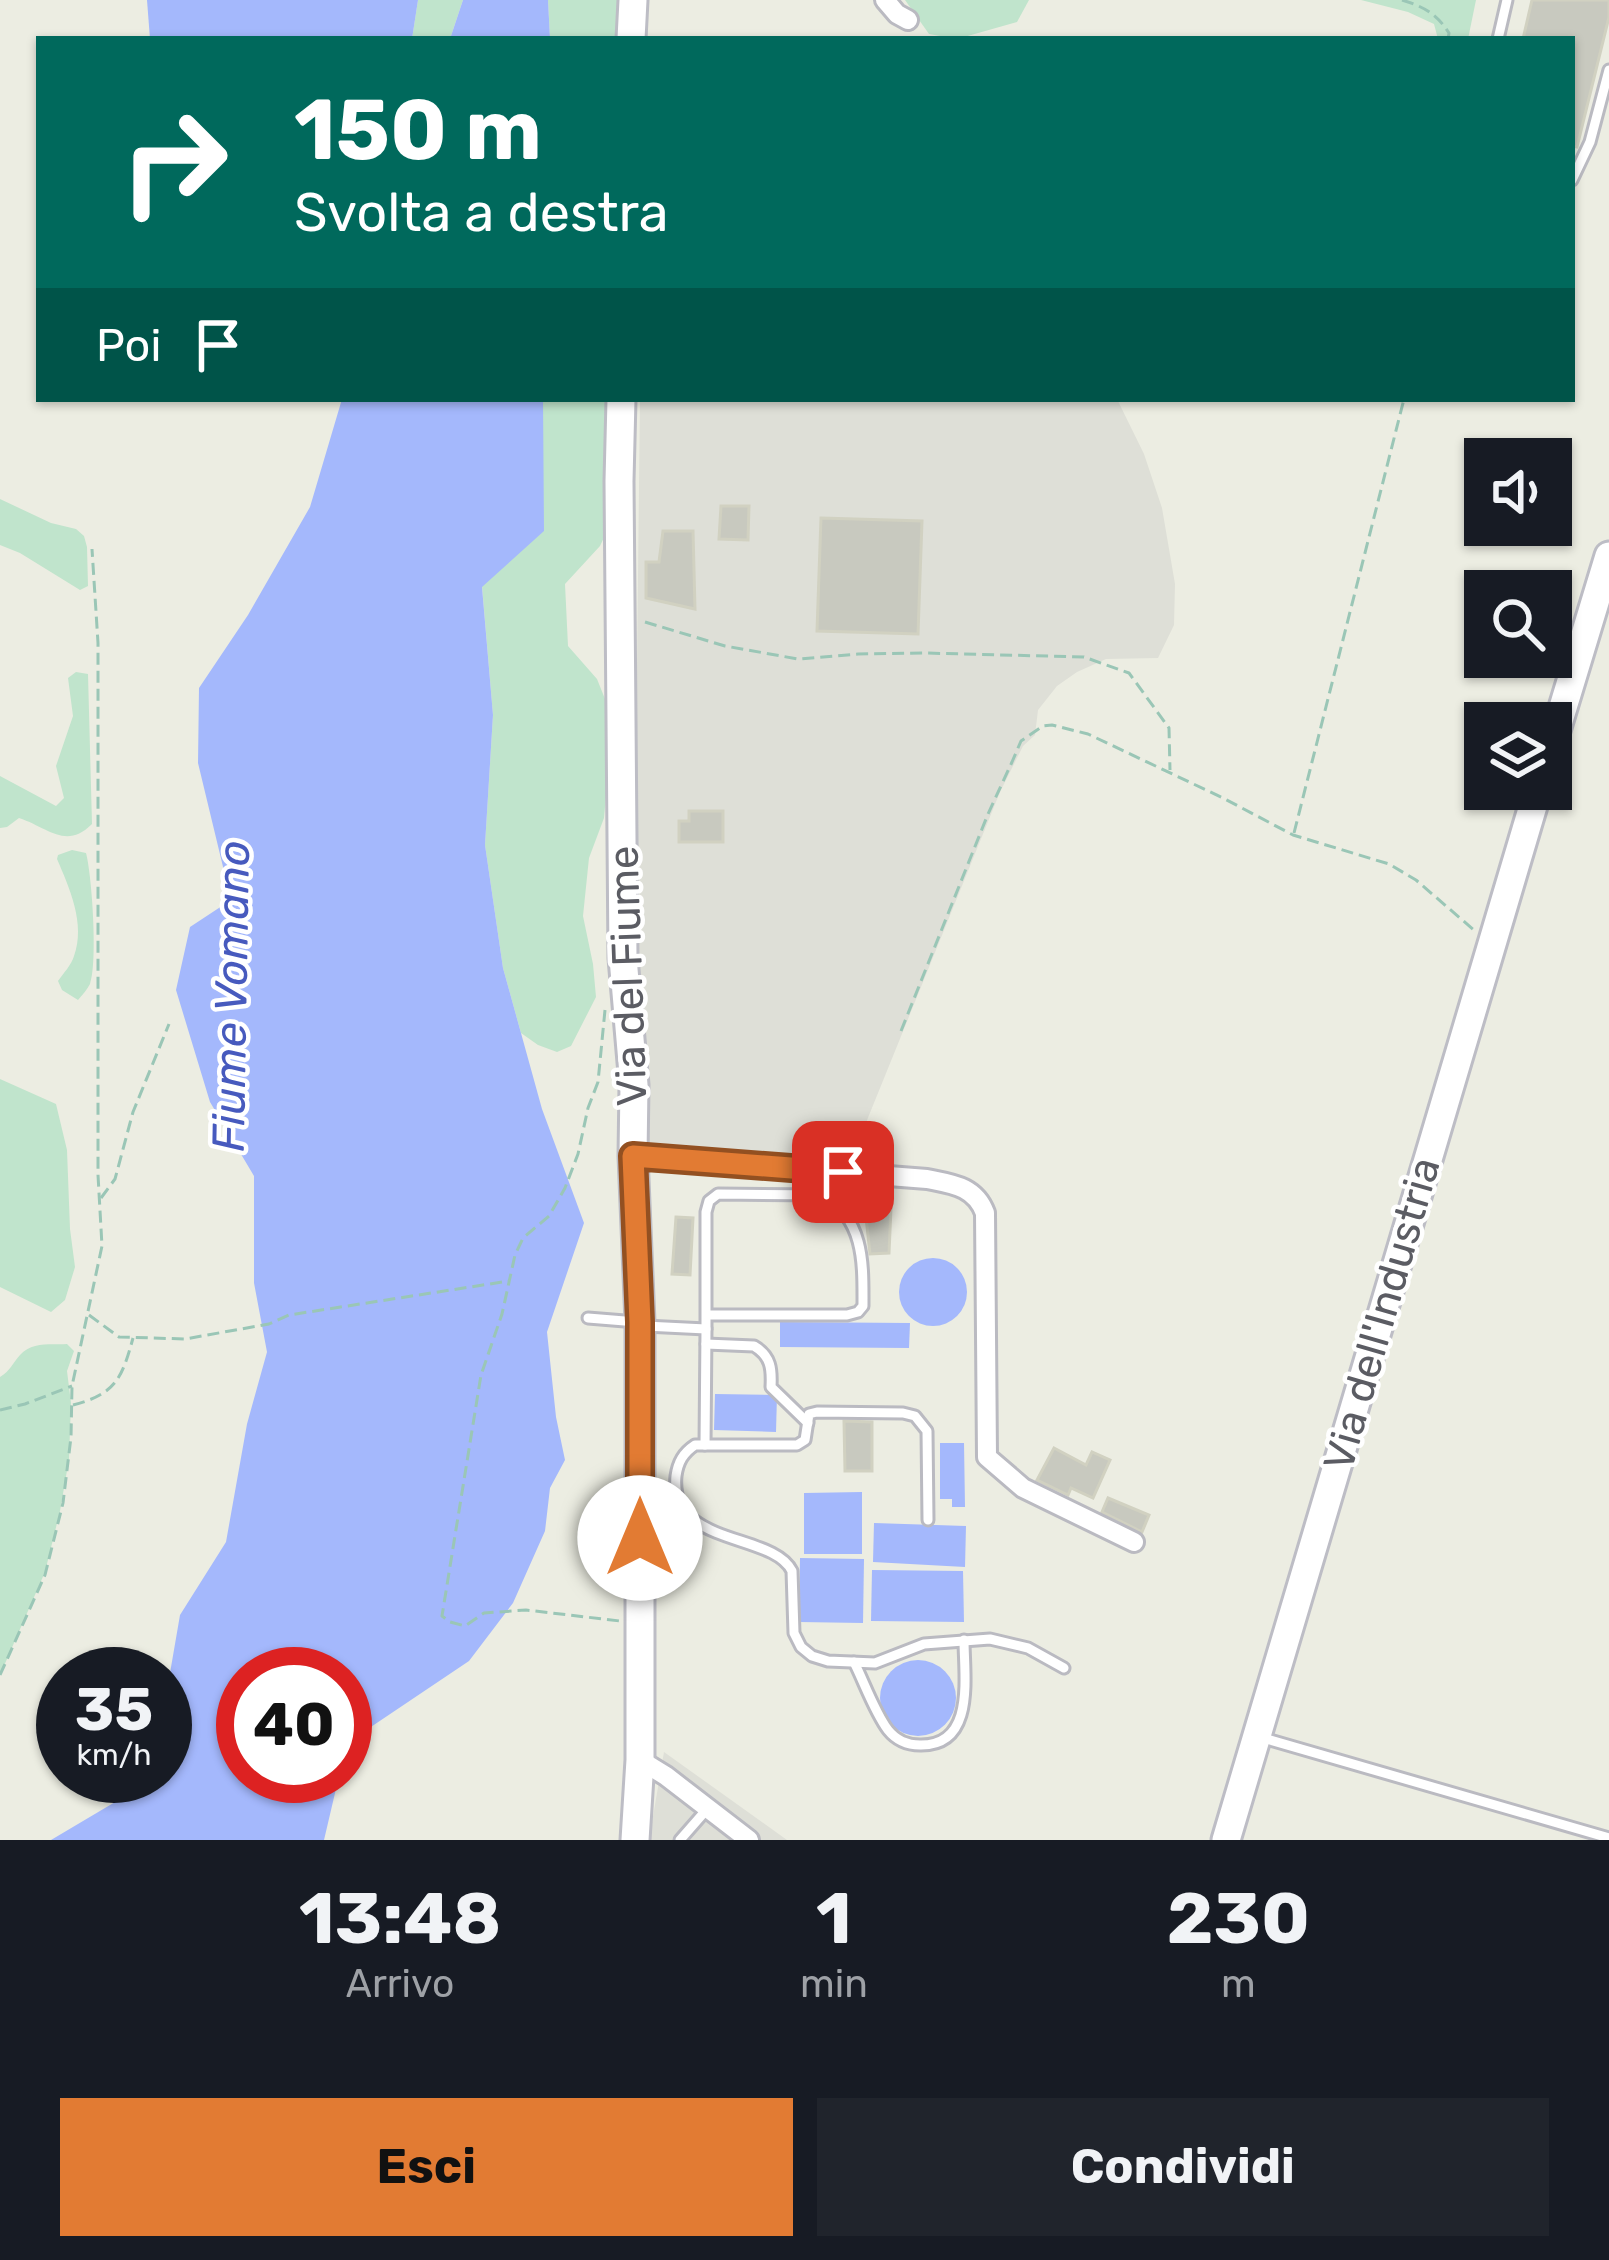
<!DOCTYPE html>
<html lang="it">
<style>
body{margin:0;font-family:Rubik,sans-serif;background:#20242c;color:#f1f3f6;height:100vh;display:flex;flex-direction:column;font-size:45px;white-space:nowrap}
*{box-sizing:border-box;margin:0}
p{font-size:39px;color:#9ea1a6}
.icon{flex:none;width:66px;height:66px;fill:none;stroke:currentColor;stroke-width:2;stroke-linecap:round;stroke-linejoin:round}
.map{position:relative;height:1840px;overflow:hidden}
.panel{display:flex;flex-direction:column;background:#171b24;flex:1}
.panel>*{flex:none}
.hud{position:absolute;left:36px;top:36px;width:1539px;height:366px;border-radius:0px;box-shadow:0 3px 9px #0004;background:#00695c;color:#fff;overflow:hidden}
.tools{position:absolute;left:1464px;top:438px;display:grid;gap:24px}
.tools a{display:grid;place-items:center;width:108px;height:108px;border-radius:0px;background:#171b24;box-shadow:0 3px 9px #0004;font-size:60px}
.speed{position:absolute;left:36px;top:1647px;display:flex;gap:24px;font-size:60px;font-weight:700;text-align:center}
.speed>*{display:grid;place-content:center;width:156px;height:156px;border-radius:50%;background:#171b24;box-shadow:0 3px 9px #0004;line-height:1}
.speed small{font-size:30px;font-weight:400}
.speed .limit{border:18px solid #d22;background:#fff;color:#111}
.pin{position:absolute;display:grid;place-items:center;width:102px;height:102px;color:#fff;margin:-51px;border-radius:24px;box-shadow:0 6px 18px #0006}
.me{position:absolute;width:132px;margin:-66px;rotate:0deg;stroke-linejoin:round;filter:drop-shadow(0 0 9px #0008)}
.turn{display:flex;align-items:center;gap:42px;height:252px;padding:0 60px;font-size:54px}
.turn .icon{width:156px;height:156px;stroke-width:2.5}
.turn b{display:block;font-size:84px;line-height:102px}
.then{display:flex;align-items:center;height:114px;padding:0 60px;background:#0003;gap:24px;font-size:45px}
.eta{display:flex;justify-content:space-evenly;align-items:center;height:204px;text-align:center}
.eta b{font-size:72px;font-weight:700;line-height:84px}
.button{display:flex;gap:24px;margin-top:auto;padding:24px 60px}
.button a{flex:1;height:138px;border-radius:0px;background:#e27b33;color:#111;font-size:48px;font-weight:700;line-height:138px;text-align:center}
.button a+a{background:#20242c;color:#f1f3f6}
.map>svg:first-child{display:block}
</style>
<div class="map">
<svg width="1609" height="1840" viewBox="0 0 1609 1840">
<rect width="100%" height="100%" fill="#ecede2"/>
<g fill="#dedfd7">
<polygon points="640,399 1117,399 1144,454 1162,508 1175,584 1174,625 1158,658 1106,659 1077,672 1057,686 1038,710 1035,735 1023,746 1000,792 846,1172 646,1152 635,843"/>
<polygon points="664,1752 787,1840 649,1840"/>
</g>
<g fill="#c0e4cc">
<polygon points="418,0 463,0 450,39 412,39"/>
<polygon points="548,0 627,0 626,39 550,39"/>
<polygon points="905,0 1029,0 1017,22 957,39 929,34"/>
<polygon points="1361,0 1476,0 1468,39 1438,39 1434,24 1408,12"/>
<polygon points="543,399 614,399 606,470 608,529 600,546 565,584 568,646 597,679 613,719 604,818 589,858 583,916 593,964 596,997 571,1046 557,1052 538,1045 521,1033 503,968 485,845 493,715 482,586 543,530"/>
<polygon points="0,499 51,523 76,529 84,536 87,547 88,586 80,590 20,553 0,545"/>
<path d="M76,672L88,674L92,824C66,850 49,828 19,818L7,827L0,828V776L56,806L64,798L56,766L73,716L68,678Z"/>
<path d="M72,850L86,853C92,875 98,963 90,984C87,990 82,995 78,1000L62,990L58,981C63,974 72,964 74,956C86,924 69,887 57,859L58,855Z"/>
<polygon points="0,1079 56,1104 67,1150 70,1229 75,1267 65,1300 51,1312 0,1287"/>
<path d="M67,1344L74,1351L67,1371L71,1403L69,1459L60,1511L45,1572L0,1675V1377C11,1370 12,1364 20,1355C32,1341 51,1345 67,1344Z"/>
</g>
<g fill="#a4b8fc">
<polygon points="147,0 418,0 412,39 150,39"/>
<polygon points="463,0 548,0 550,39 450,39"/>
<polygon points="342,399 543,399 544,531 482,587 493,715 485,845 503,968 542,1109 584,1223 547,1332 556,1417 565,1460 550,1488 545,1531 513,1603 469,1661 347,1743 345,1751 345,1674 243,1674 243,1776 339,1776 324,1840 51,1840 159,1776 165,1776 165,1702 180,1615 226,1542 247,1424 267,1352 254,1283 254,1176 210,1102 176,990 190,927 231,900 198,763 199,688 248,615 310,507"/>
<circle cx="933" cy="1292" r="34"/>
<polygon points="780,1322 910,1323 909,1348 780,1347"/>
<polygon points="715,1394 777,1395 776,1432 714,1430"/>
<polygon points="940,1443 964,1443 965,1507 952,1507 952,1499 940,1499"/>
<polygon points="862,1492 862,1554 804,1554 804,1493"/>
<polygon points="874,1523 966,1526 965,1567 873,1562"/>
<polygon points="800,1558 864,1559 863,1623 799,1622"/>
<polygon points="872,1570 963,1571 964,1622 871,1621"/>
<circle cx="918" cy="1698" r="38"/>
</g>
<g fill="#c8c9bf" stroke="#d1d1c1" stroke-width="3">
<polygon points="1532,0 1609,0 1609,17 1577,147 1572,146 1572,39 1523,39"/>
<polygon points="721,506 749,506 748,540 719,539"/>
<polygon points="821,518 922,521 918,634 817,631"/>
<polygon points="663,531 693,531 695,609 646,598 646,562 659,562"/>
<polygon points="689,811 723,811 723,842 679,842 679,821 689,821"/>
<polygon points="865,1208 891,1208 889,1253 870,1254"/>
<polygon points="676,1217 693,1218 690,1275 672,1274"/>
<polygon points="844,1421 872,1422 872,1471 845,1471"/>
<polygon points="1054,1448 1086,1465 1092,1452 1110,1460 1093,1498 1071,1488 1068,1495 1037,1480"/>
<polygon points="1108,1498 1149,1515 1142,1532 1102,1512"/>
</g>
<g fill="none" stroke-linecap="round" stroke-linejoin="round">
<g stroke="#babac1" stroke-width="15">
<g id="lane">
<polyline points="1498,39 1507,0"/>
<polyline points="1572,180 1590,142 1609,70"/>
<polyline points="588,1318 637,1322"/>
<polyline points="645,1326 706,1329"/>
<path d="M706,1344L754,1346C771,1356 772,1369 771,1387L808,1423"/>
<path d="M705,1445L706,1329V1212L709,1201L718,1194L823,1195C865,1220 863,1264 863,1306L858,1312L847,1315H706"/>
<path d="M928,1520L927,1431L915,1416L903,1413L817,1412L809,1414L805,1440L797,1445H695C683,1453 678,1462 676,1476C669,1547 773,1532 792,1571L794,1633L801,1647L812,1656L828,1661L875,1663L924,1644L990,1639L1028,1648L1064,1668"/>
<path d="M854,1662C864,1682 875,1713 888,1730C896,1740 907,1745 920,1745C976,1746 964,1676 964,1640"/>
<polyline points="1263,1738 1609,1838"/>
<polyline points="680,1840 708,1808"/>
</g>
</g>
<g stroke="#babac1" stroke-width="24">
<g id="street">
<polyline points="885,0 897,14 908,20"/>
<path d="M633,1156L927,1179C952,1184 975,1186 985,1213L987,1457L1023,1488L1134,1542"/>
<polyline points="640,1760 666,1776 749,1840"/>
</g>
</g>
<g stroke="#bdbdc5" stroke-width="33">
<g id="secondary">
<polyline points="631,39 633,0"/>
<polyline points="621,399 619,481 623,958 634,1085 633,1156 640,1322 640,1760 635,1840"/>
<polyline points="1551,747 1609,556"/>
<polyline points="1226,1840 1538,789"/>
</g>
</g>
<g stroke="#9ac6b6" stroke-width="3" stroke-dasharray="12 6" stroke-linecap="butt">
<path d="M1402,0C1424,7 1436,13 1449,33L1448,39"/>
<polyline points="645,622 725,646 798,659 858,654 924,653 1084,657 1129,673 1169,728 1170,770"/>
<polyline points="1294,833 1404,399"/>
<polyline points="605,1010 598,1082 588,1108 578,1154 565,1188 549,1216 523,1238 515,1255 502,1314 481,1375 442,1616 450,1622 465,1626 484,1613 526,1610 620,1621"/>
<polyline points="901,1031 988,814 1012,762 1021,741 1043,726 1052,725 1088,734 1223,798 1293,835 1389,864 1416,880 1475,931"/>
<polyline points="101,1198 115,1179 133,1112 169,1024"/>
<polyline points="89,1315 119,1337 185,1339 269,1324 289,1315 509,1281"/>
<path d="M73,1405C116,1394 122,1378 133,1338"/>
<polyline points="0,1410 25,1404 72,1386"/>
<polyline points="0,1675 45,1575 63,1503 71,1437 72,1386 102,1246 98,1175 98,643 92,549"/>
</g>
<use href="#lane" stroke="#fff" stroke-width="9"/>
<use href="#street" stroke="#fff" stroke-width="18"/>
<use href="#secondary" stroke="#fff" stroke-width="27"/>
</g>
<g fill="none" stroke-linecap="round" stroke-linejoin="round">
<g stroke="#935021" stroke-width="30">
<polyline id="route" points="640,1538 640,1322 633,1156 843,1172"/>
</g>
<use href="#route" stroke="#e27b33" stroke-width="21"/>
</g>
<g text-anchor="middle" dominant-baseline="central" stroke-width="9" stroke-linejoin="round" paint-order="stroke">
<g font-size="42" fill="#5b5c63" stroke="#fff">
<text transform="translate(628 976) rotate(-92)">Via del Fiume</text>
<text transform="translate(1382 1314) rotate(-74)">Via dell'Industria</text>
</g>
<g font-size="45" font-style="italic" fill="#475abe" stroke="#fff">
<text transform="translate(231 996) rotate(-89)">Fiume Vomano</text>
</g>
</g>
</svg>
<div class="tools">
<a><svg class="icon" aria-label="sound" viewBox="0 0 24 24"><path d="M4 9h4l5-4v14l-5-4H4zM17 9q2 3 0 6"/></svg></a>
<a><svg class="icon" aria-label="search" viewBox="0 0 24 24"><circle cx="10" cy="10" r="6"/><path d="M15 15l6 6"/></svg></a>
<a><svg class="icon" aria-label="layers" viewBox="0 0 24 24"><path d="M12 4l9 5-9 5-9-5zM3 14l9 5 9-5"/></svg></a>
</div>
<div class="speed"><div>35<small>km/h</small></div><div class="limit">40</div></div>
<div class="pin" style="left:843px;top:1172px;background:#d93025"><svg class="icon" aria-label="arrive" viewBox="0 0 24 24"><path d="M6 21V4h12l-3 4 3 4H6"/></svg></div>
<svg class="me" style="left:640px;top:1538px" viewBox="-20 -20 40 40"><circle r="19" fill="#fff"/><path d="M0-13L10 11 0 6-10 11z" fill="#e27b33"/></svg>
<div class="hud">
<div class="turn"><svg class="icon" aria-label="right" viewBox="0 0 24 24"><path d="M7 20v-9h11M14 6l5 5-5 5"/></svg><div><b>150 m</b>Svolta a destra</div></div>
<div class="then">Poi<svg class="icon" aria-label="arrive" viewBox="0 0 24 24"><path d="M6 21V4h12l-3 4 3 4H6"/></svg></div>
</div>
</div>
<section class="panel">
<div class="eta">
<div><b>13:48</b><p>Arrivo</p></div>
<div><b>1</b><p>min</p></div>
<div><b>230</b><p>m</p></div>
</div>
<div class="button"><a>Esci</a><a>Condividi</a></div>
</section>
